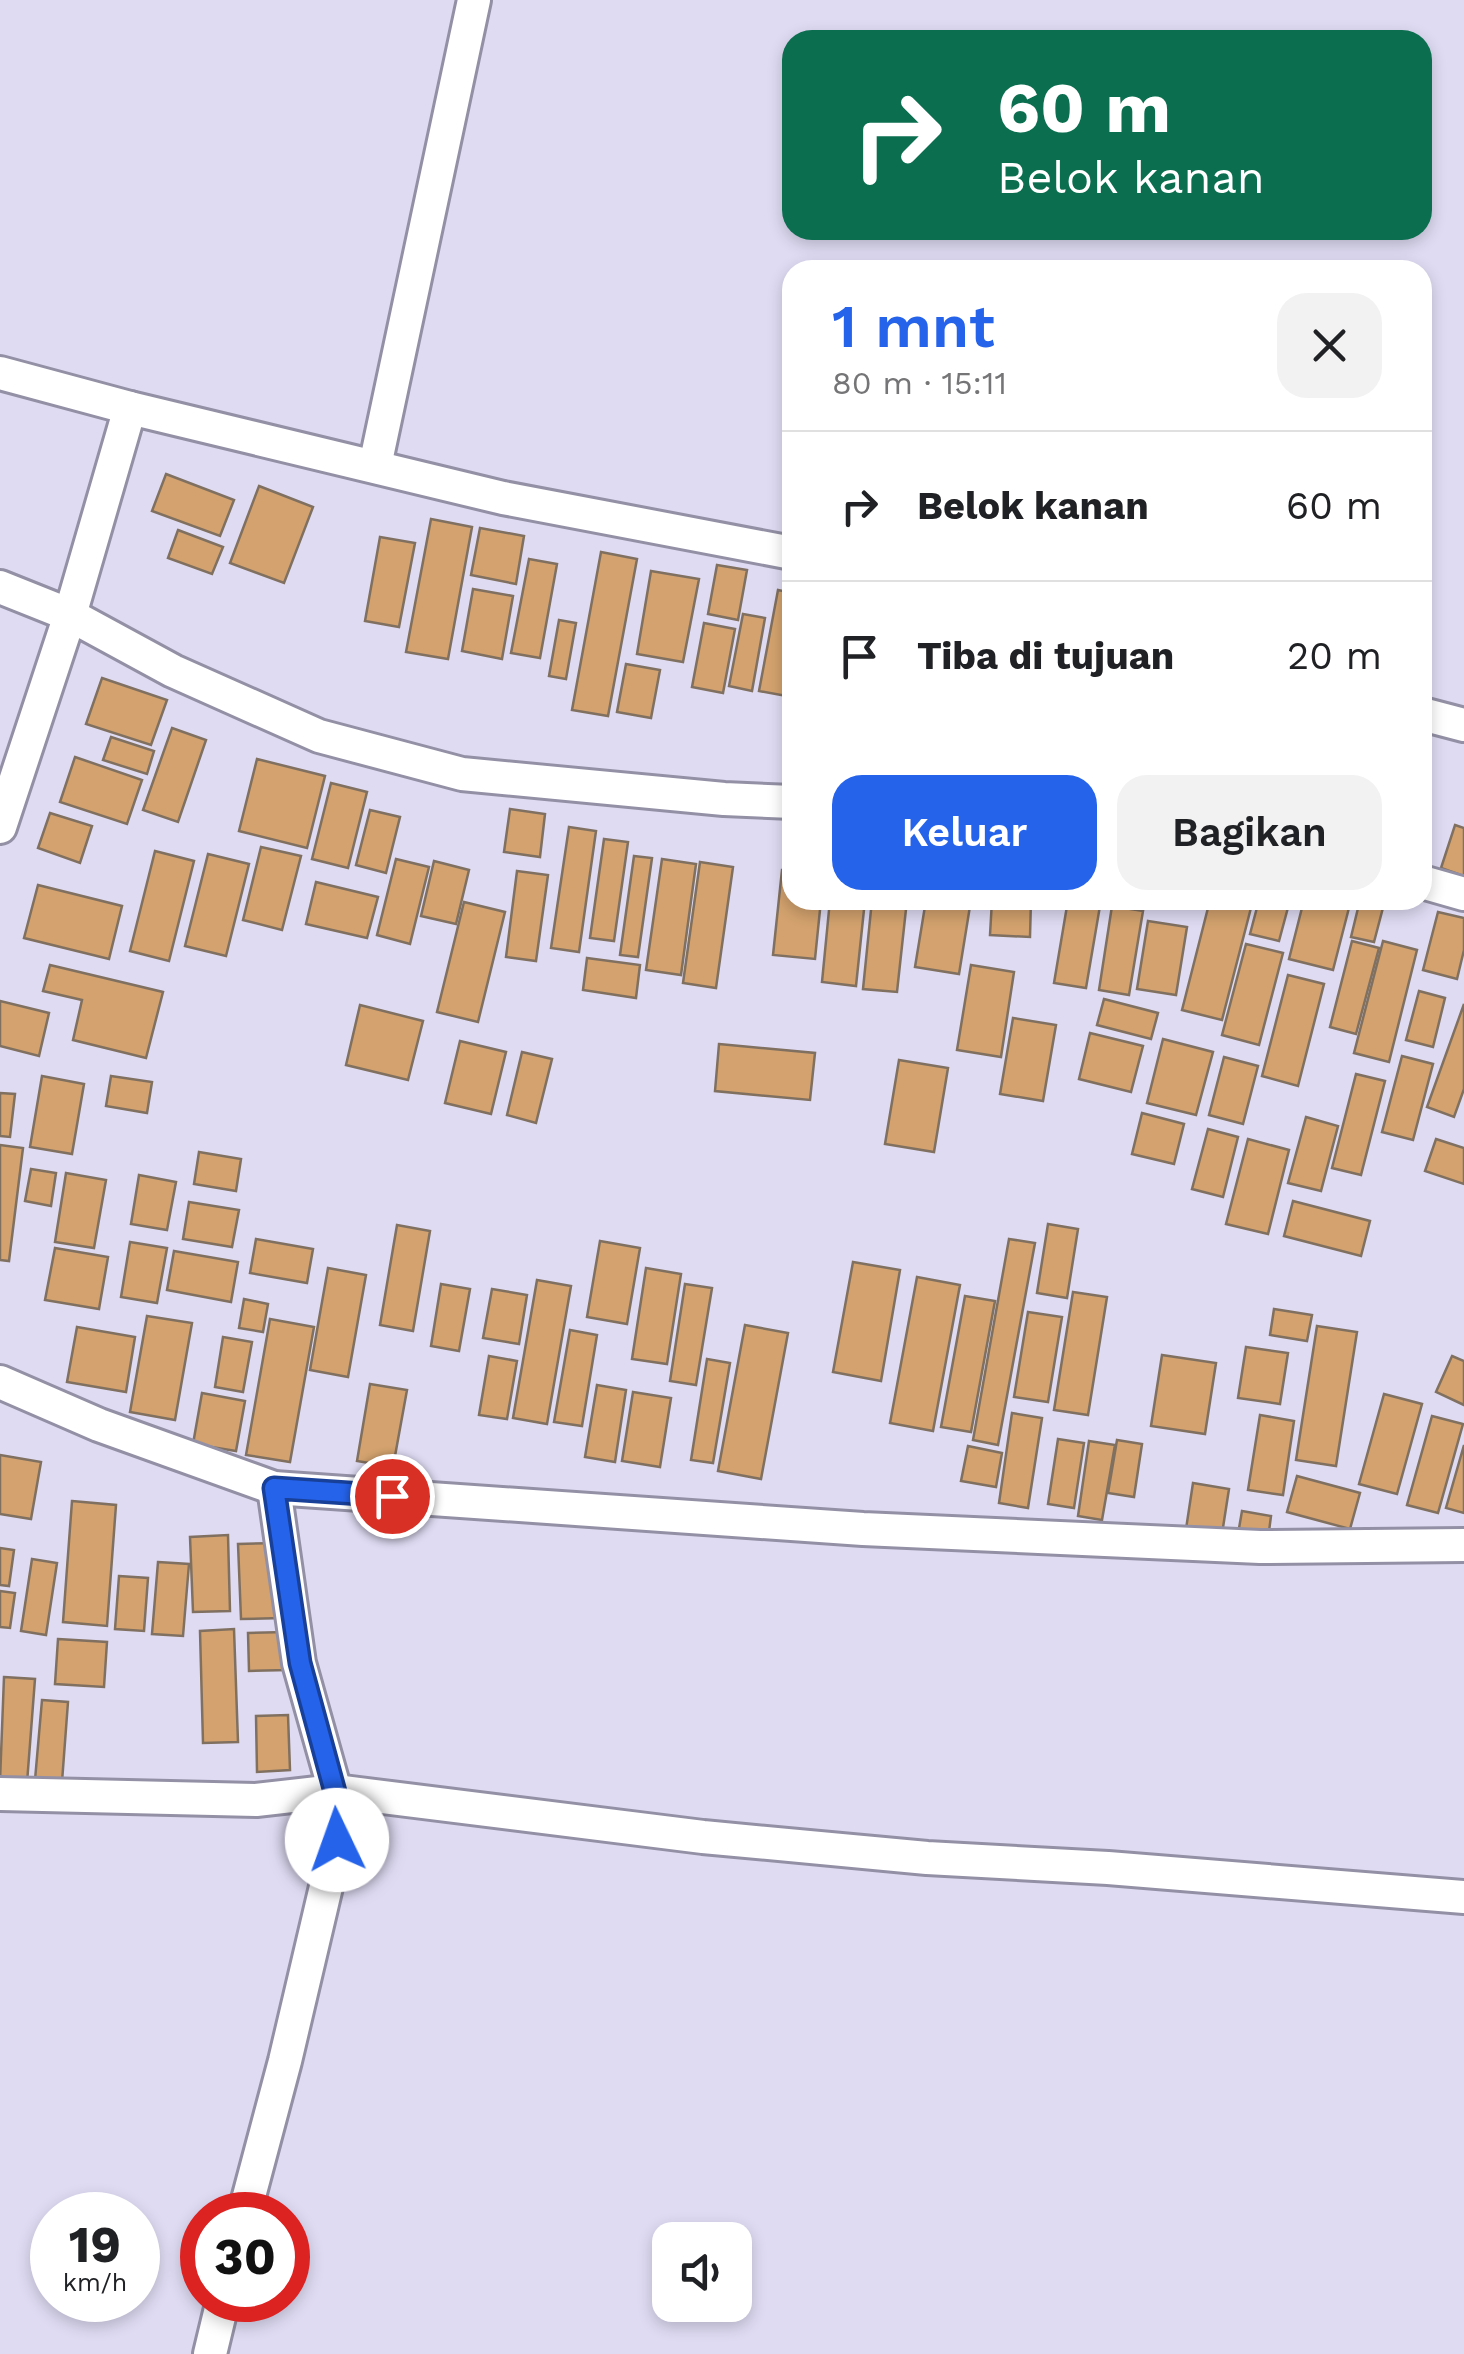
<!DOCTYPE html>
<html lang="id">
<meta charset="utf-8">
<style>
body{margin:0;font-family:"Work Sans",sans-serif;background:#f2f2f2;color:#202124;height:100vh;display:flex;flex-direction:column;font-size:38px;white-space:nowrap}
*{box-sizing:border-box;margin:0}
p{font-size:32px;color:#757577}
.icon{flex:none;width:55px;height:55px;fill:none;stroke:currentColor;stroke-width:2;stroke-linecap:round;stroke-linejoin:round}
.map{position:relative;flex:1;overflow:hidden}
.panel{position:absolute;left:782px;top:260px;width:650px;height:650px;display:flex;flex-direction:column;background:#fff;border-radius:30px;box-shadow:0 5px 15px #0003}
.panel>*{flex:none}
.hud{position:absolute;left:782px;top:30px;width:650px;height:210px;border-radius:30px;box-shadow:0 5px 15px #0003;background:#0b6e4f;color:#fff;overflow:hidden}
.buttons{position:absolute;left:652px;top:2222px;display:grid;gap:20px}
.buttons a{display:grid;place-items:center;width:100px;height:100px;border-radius:20px;background:#fff;box-shadow:0 5px 15px #0003;font-size:50px}
.speed{position:absolute;left:30px;top:2192px;display:flex;gap:20px;font-size:50px;font-weight:700;text-align:center}
.speed>*{display:grid;place-content:center;width:130px;height:130px;border-radius:50%;background:#fff;box-shadow:0 5px 15px #0003;line-height:1}
.speed small{font-size:25px;font-weight:400}
.speed .limit{border:15px solid #d22;background:#fff;color:#111}
.pin{position:absolute;display:grid;place-items:center;width:85px;height:85px;color:#fff;margin:-42px;border:5px solid #fff;border-radius:50%;box-shadow:0 2px 10px #0007}
.me{position:absolute;width:110px;margin:-55px;rotate:357deg;stroke-linejoin:round;filter:drop-shadow(0 0 8px #0008)}
.turn{display:flex;align-items:center;gap:35px;height:210px;padding:0 50px;font-size:45px}
.turn .icon{width:130px;height:130px;stroke-width:2.5}
.turn b{display:block;font-size:70px;line-height:85px}
.round{display:grid;place-items:center;flex:none;width:105px;height:105px;border-radius:30px;background:#f2f2f2}
.summary{display:flex;align-items:center;justify-content:space-between;height:170px;padding:0 50px}
h1{font-size:60px;font-weight:600;line-height:75px;color:#2563eb}
.cta{display:flex;gap:20px;margin-top:auto;padding:20px 50px}
.cta a{flex:1;height:115px;border-radius:30px;background:#2563eb;color:#fff;font-size:40px;font-weight:600;line-height:115px;text-align:center}
.cta a+a{background:#f2f2f2;color:#202124}
ul{padding:0;list-style:none}
li{display:flex;align-items:center;gap:30px;height:150px;padding:0 50px;border-top:2px solid #e0e0e0}
li div{flex:1}
li b{display:block;font-size:38px}
li em{font-style:normal}
.map>svg:first-child{display:block}
</style>
<div class="map">
<svg width="1464" height="2354" viewBox="0 0 1464 2354">
<rect width="100%" height="100%" fill="#dfdbf3"/>
<g fill="#d3a26e" stroke="#807060" stroke-width="2.5">
<polygon points="166,474 234,500 220,536 152,511"/>
<polygon points="259,486 313,507 284,583 230,563"/>
<polygon points="431,519 472,527 448,659 406,652"/>
<polygon points="480,528 524,536 516,584 471,575"/>
<polygon points="178,530 223,547 212,574 168,558"/>
<polygon points="380,537 415,543 399,627 365,621"/>
<polygon points="601,552 637,559 608,716 572,710"/>
<polygon points="529,559 557,564 540,658 511,653"/>
<polygon points="717,565 747,570 738,620 708,614"/>
<polygon points="651,571 699,579 683,662 637,654"/>
<polygon points="473,589 513,596 502,659 462,651"/>
<polygon points="778,590 792,593 792,697 759,691"/>
<polygon points="743,614 765,618 752,691 729,686"/>
<polygon points="559,620 576,623 566,679 549,676"/>
<polygon points="704,623 735,629 723,693 692,687"/>
<polygon points="626,664 660,670 651,718 617,712"/>
<polygon points="102,678 167,700 151,745 86,724"/>
<polygon points="172,728 206,740 178,822 143,810"/>
<polygon points="111,737 154,751 147,774 103,760"/>
<polygon points="75,757 142,780 127,824 60,802"/>
<polygon points="257,759 325,776 307,848 239,831"/>
<polygon points="331,783 367,792 348,868 312,859"/>
<polygon points="510,809 545,814 540,857 504,852"/>
<polygon points="370,810 400,817 386,873 356,865"/>
<polygon points="50,813 92,826 80,863 38,848"/>
<polygon points="1455,825 1464,828 1464,876 1441,868"/>
<polygon points="569,827 596,831 579,952 551,948"/>
<polygon points="604,839 628,842 614,941 590,938"/>
<polygon points="261,847 301,856 282,930 243,920"/>
<polygon points="155,851 194,861 169,961 130,951"/>
<polygon points="208,854 249,864 226,956 185,946"/>
<polygon points="634,856 652,858 638,957 620,955"/>
<polygon points="396,859 429,867 410,944 377,935"/>
<polygon points="662,859 696,864 681,975 646,970"/>
<polygon points="434,861 469,870 456,924 421,916"/>
<polygon points="700,862 733,867 716,988 683,983"/>
<polygon points="782,870 792,871 792,900 821,900 815,959 773,955"/>
<polygon points="517,871 548,875 536,961 506,957"/>
<polygon points="316,882 378,897 367,938 306,924"/>
<polygon points="38,885 122,906 109,959 24,938"/>
<polygon points="830,900 865,900 856,986 822,982"/>
<polygon points="872,900 907,900 897,992 863,989"/>
<polygon points="926,900 971,900 959,974 915,967"/>
<polygon points="992,900 1031,900 1030,937 990,935"/>
<polygon points="1068,900 1101,900 1086,988 1054,983"/>
<polygon points="1210,900 1253,900 1222,1020 1182,1010"/>
<polygon points="1259,900 1290,900 1279,941 1250,934"/>
<polygon points="1304,900 1351,900 1333,970 1289,959"/>
<polygon points="1360,900 1385,900 1374,942 1351,937"/>
<polygon points="464,902 505,912 478,1022 437,1012"/>
<polygon points="1112,906 1143,911 1129,995 1099,990"/>
<polygon points="1438,912 1464,918 1464,950 1457,979 1423,970"/>
<polygon points="1148,921 1187,927 1176,995 1137,989"/>
<polygon points="1352,941 1379,948 1356,1034 1330,1027"/>
<polygon points="1383,941 1417,950 1389,1062 1354,1053"/>
<polygon points="1246,944 1283,953 1259,1045 1222,1035"/>
<polygon points="587,958 640,965 636,998 583,990"/>
<polygon points="50,965 163,992 146,1058 73,1040 82,1000 43,991"/>
<polygon points="971,965 1014,972 1001,1057 957,1050"/>
<polygon points="1288,975 1324,984 1298,1086 1262,1076"/>
<polygon points="1419,991 1445,998 1433,1047 1406,1040"/>
<polygon points="1104,999 1158,1013 1151,1039 1097,1025"/>
<polygon points="0,1001 49,1013 39,1056 0,1046"/>
<polygon points="1464,1004 1464,1089 1454,1117 1427,1107"/>
<polygon points="360,1005 423,1021 408,1080 346,1065"/>
<polygon points="1013,1018 1056,1025 1043,1101 1000,1094"/>
<polygon points="1090,1033 1143,1046 1131,1092 1079,1079"/>
<polygon points="1163,1039 1213,1052 1196,1115 1147,1103"/>
<polygon points="460,1041 506,1052 491,1114 445,1103"/>
<polygon points="719,1044 815,1053 810,1100 715,1091"/>
<polygon points="522,1052 552,1059 536,1123 507,1115"/>
<polygon points="1402,1056 1433,1064 1413,1140 1382,1132"/>
<polygon points="1224,1057 1258,1066 1243,1124 1209,1115"/>
<polygon points="899,1060 948,1068 934,1152 885,1144"/>
<polygon points="1356,1074 1385,1081 1361,1175 1332,1168"/>
<polygon points="42,1076 84,1084 72,1154 30,1147"/>
<polygon points="111,1076 152,1082 147,1113 106,1106"/>
<polygon points="0,1093 15,1094 10,1137 0,1136"/>
<polygon points="1142,1113 1184,1124 1174,1164 1132,1154"/>
<polygon points="1306,1117 1338,1126 1321,1191 1288,1183"/>
<polygon points="1208,1129 1238,1137 1223,1197 1192,1189"/>
<polygon points="1248,1139 1289,1150 1268,1234 1226,1224"/>
<polygon points="1436,1139 1464,1148 1464,1184 1425,1171"/>
<polygon points="0,1145 23,1148 9,1261 0,1260"/>
<polygon points="199,1152 241,1159 236,1191 194,1184"/>
<polygon points="31,1169 56,1173 51,1206 25,1201"/>
<polygon points="66,1173 106,1180 94,1248 55,1242"/>
<polygon points="139,1175 176,1182 167,1230 131,1224"/>
<polygon points="1293,1201 1370,1221 1361,1256 1284,1236"/>
<polygon points="189,1202 239,1210 232,1247 183,1239"/>
<polygon points="1048,1224 1078,1229 1067,1298 1037,1293"/>
<polygon points="397,1225 430,1231 413,1331 380,1325"/>
<polygon points="256,1239 313,1249 307,1283 250,1273"/>
<polygon points="1009,1239 1035,1243 998,1445 973,1440"/>
<polygon points="600,1241 640,1248 627,1324 587,1317"/>
<polygon points="130,1242 167,1248 157,1303 121,1297"/>
<polygon points="55,1248 108,1257 99,1309 45,1300"/>
<polygon points="174,1251 238,1262 231,1302 167,1290"/>
<polygon points="853,1262 900,1270 881,1381 833,1372"/>
<polygon points="328,1268 366,1275 348,1377 310,1370"/>
<polygon points="646,1268 681,1274 667,1364 632,1359"/>
<polygon points="917,1277 960,1285 933,1431 890,1423"/>
<polygon points="537,1280 571,1286 547,1424 513,1418"/>
<polygon points="441,1284 470,1289 459,1351 431,1346"/>
<polygon points="685,1284 712,1288 696,1385 670,1381"/>
<polygon points="492,1289 527,1295 519,1344 483,1338"/>
<polygon points="1073,1292 1107,1297 1088,1415 1054,1410"/>
<polygon points="965,1296 995,1301 971,1432 941,1427"/>
<polygon points="244,1299 268,1304 263,1332 239,1328"/>
<polygon points="1274,1309 1312,1315 1307,1341 1270,1335"/>
<polygon points="1028,1312 1062,1317 1048,1402 1014,1397"/>
<polygon points="147,1316 192,1323 175,1420 130,1412"/>
<polygon points="270,1319 314,1327 290,1462 246,1455"/>
<polygon points="745,1325 788,1333 761,1479 718,1471"/>
<polygon points="1317,1326 1357,1332 1336,1466 1296,1460"/>
<polygon points="77,1327 135,1337 126,1392 67,1382"/>
<polygon points="570,1330 597,1335 582,1426 554,1422"/>
<polygon points="223,1337 252,1342 243,1392 215,1387"/>
<polygon points="1246,1347 1288,1353 1280,1404 1238,1398"/>
<polygon points="1162,1355 1216,1363 1205,1434 1151,1426"/>
<polygon points="489,1356 517,1361 507,1419 479,1415"/>
<polygon points="1452,1356 1464,1361 1464,1405 1436,1392"/>
<polygon points="707,1359 730,1363 713,1463 691,1460"/>
<polygon points="370,1384 407,1390 393,1467 357,1461"/>
<polygon points="597,1385 626,1390 615,1462 585,1457"/>
<polygon points="633,1392 671,1398 660,1467 622,1461"/>
<polygon points="202,1393 245,1401 236,1451 193,1444"/>
<polygon points="1384,1394 1422,1404 1397,1494 1359,1484"/>
<polygon points="1012,1413 1042,1418 1028,1508 999,1503"/>
<polygon points="1260,1415 1294,1421 1283,1495 1248,1490"/>
<polygon points="1432,1416 1463,1424 1438,1513 1407,1505"/>
<polygon points="1058,1439 1084,1443 1074,1508 1048,1504"/>
<polygon points="1117,1440 1142,1444 1134,1497 1108,1493"/>
<polygon points="1089,1441 1115,1445 1102,1520 1078,1516"/>
<polygon points="1464,1445 1464,1513 1446,1508"/>
<polygon points="968,1446 1002,1453 996,1487 961,1481"/>
<polygon points="0,1455 41,1462 31,1519 0,1514"/>
<polygon points="1297,1476 1360,1493 1350,1529 1287,1512"/>
<polygon points="1193,1483 1229,1489 1222,1534 1186,1529"/>
<polygon points="72,1501 116,1505 107,1626 63,1622"/>
<polygon points="1242,1511 1271,1516 1268,1539 1238,1534"/>
<polygon points="228,1535 230,1611 193,1612 190,1537"/>
<polygon points="279,1543 282,1618 241,1619 238,1544"/>
<polygon points="0,1548 14,1550 9,1586 0,1585"/>
<polygon points="32,1559 57,1563 46,1635 21,1631"/>
<polygon points="158,1562 189,1564 183,1636 152,1634"/>
<polygon points="119,1576 148,1578 144,1631 115,1629"/>
<polygon points="0,1591 15,1593 10,1628 0,1627"/>
<polygon points="234,1629 238,1742 203,1743 200,1631"/>
<polygon points="287,1632 288,1670 249,1671 248,1633"/>
<polygon points="58,1639 107,1642 104,1687 55,1684"/>
<polygon points="4,1677 35,1679 27,1783 0,1781"/>
<polygon points="42,1700 68,1702 62,1782 35,1780"/>
<polygon points="288,1715 290,1770 257,1772 256,1716"/>
</g>
<g fill="none" stroke-linecap="round" stroke-linejoin="round">
<g stroke="#9390a5" stroke-width="38">
<g id="minor">
<polyline points="0,373 130,408 503,498 792,553"/>
<polyline points="375,466 474,0"/>
<polyline points="0,587 70,615 173,671 319,736 462,774 724,799 792,802"/>
<polyline points="1422,714 1464,725"/>
<polyline points="0,827 70,615 130,408"/>
<polyline points="1422,882 1464,894"/>
<polyline points="0,1382 99,1425 274,1488 863,1529 1260,1547 1464,1545"/>
<polyline points="0,1794 256,1800 335,1791 703,1837 927,1858 1108,1868 1464,1897"/>
<polyline points="244,2215 285,2061 337,1840 335,1791 299,1663 274,1488"/>
<polyline points="210,2354 223,2300"/>
</g>
</g>
<use href="#minor" stroke="#fff" stroke-width="32"/>
</g>
<g fill="none" stroke-linecap="round" stroke-linejoin="round">
<g stroke="#184099" stroke-width="25">
<polyline id="route" points="337,1840 335,1792 300,1663 274,1488 392,1496"/>
</g>
<use href="#route" stroke="#2563eb" stroke-width="18"/>
</g>
</svg>
<div class="buttons">
<a><svg class="icon" aria-label="sound" viewBox="0 0 24 24"><path d="M4 9h4l5-4v14l-5-4H4zM17 9q2 3 0 6"/></svg></a>
</div>
<div class="speed"><div>19<small>km/h</small></div><div class="limit">30</div></div>
<div class="pin" style="left:392px;top:1496px;background:#d93025"><svg class="icon" aria-label="arrive" viewBox="0 0 24 24"><path d="M6 21V4h12l-3 4 3 4H6"/></svg></div>
<svg class="me" style="left:337px;top:1840px" viewBox="-20 -20 40 40"><circle r="19" fill="#fff"/><path d="M0-13L10 11 0 6-10 11z" fill="#2563eb"/></svg>
<div class="hud">
<div class="turn"><svg class="icon" aria-label="right" viewBox="0 0 24 24"><path d="M7 20v-9h11M14 6l5 5-5 5"/></svg><div><b>60 m</b>Belok kanan</div></div>
</div>
<section class="panel">
<div class="summary"><div><h1>1 mnt</h1><p>80 m · 15:11</p></div><a class="round"><svg class="icon" aria-label="close" viewBox="0 0 24 24"><path d="M6 6l12 12M18 6L6 18"/></svg></a></div>
<ul>
<li><svg class="icon" aria-label="right" viewBox="0 0 24 24"><path d="M7 20v-9h11M14 6l5 5-5 5"/></svg><div><b>Belok kanan</b></div><em>60 m</em></li>
<li><svg class="icon" aria-label="arrive" viewBox="0 0 24 24"><path d="M6 21V4h12l-3 4 3 4H6"/></svg><div><b>Tiba di tujuan</b></div><em>20 m</em></li>
</ul>
<div class="cta"><a>Keluar</a><a>Bagikan</a></div>
</section>
</div>
